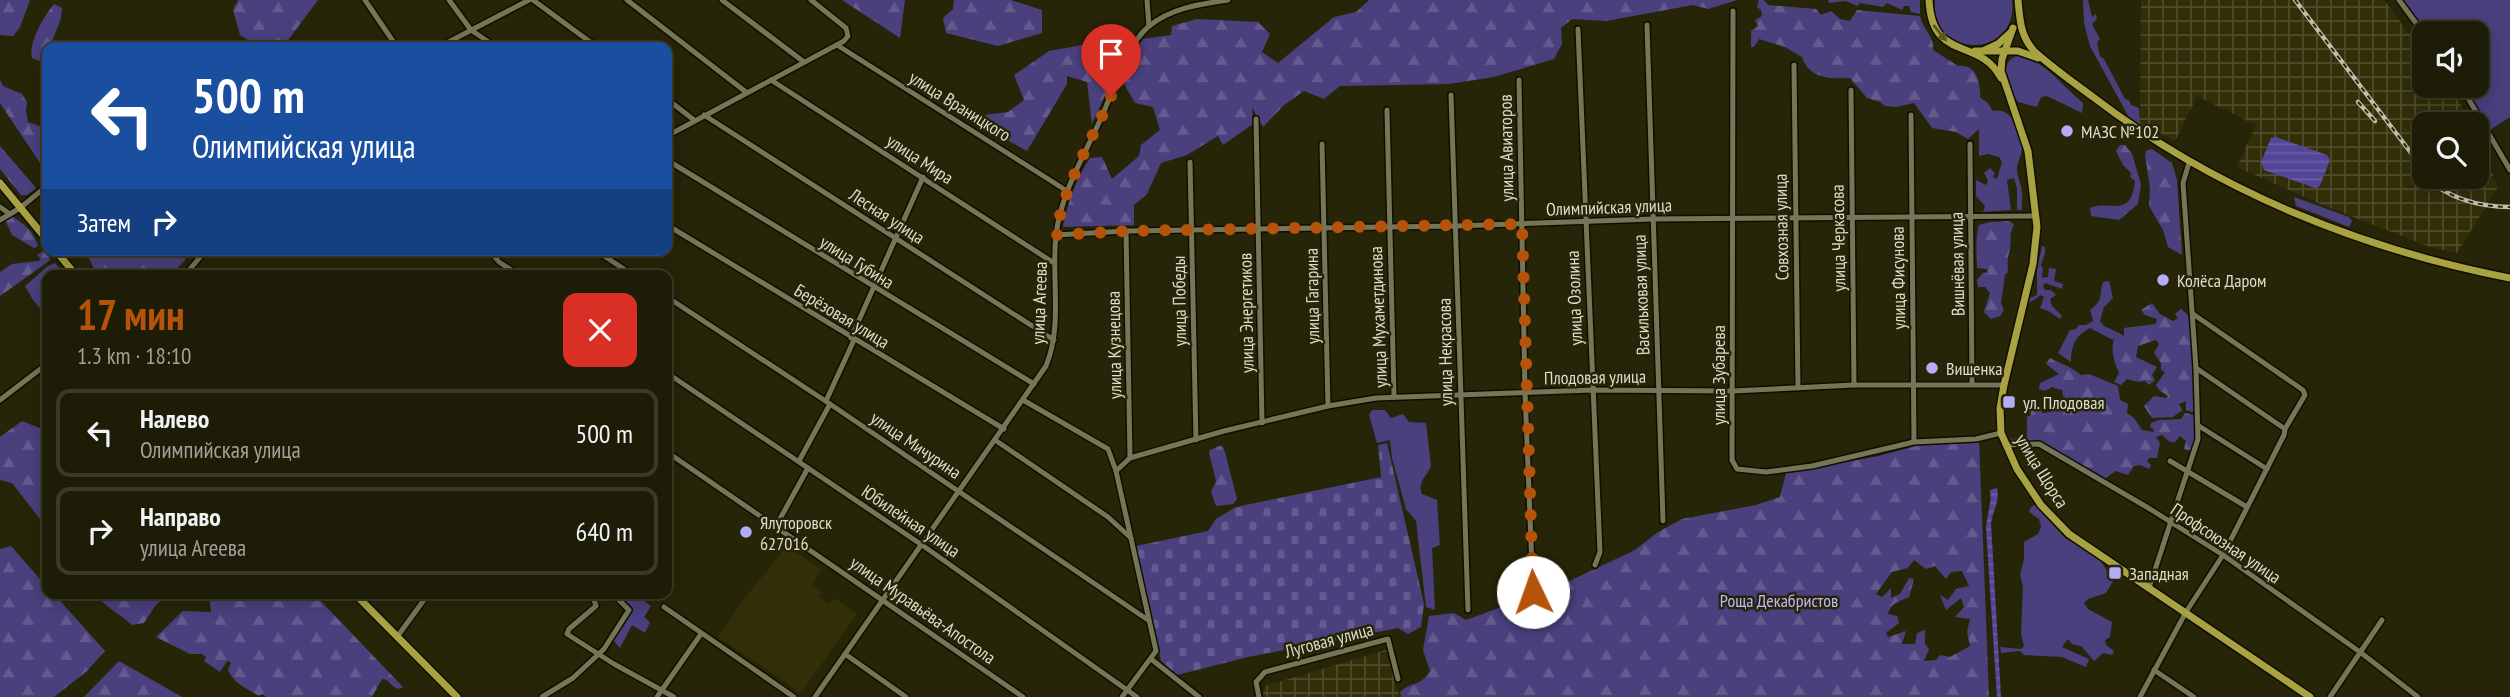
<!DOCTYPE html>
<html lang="ru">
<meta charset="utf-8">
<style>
body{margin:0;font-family:"PT Sans Narrow",sans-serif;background:#252510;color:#f1f3f6;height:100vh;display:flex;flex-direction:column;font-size:26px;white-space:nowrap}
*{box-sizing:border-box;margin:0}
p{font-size:23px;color:#a0a19b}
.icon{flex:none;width:38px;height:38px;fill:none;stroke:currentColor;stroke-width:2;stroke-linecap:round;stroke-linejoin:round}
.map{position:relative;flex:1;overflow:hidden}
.side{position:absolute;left:42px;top:270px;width:630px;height:329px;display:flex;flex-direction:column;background:#1d1c06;border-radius:14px;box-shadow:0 4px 18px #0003,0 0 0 2px #3b3a28}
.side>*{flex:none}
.top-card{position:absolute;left:42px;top:42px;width:630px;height:214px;border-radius:14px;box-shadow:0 4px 18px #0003,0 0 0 2px #3b3a28;background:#1a4fa0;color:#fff;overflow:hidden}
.buttons{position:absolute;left:2412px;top:21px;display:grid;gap:14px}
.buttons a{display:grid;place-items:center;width:77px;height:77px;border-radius:14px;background:#1d1c06;box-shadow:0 4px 18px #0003,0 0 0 2px #3b3a28;font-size:35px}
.pin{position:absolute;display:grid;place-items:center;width:60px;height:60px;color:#fff;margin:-72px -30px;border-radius:50% 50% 50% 0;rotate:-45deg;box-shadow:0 0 7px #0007}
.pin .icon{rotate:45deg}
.me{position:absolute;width:77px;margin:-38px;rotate:357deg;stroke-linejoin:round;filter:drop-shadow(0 0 5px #0008)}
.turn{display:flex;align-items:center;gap:24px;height:147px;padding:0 35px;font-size:32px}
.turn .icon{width:91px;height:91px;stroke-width:2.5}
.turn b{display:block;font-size:49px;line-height:60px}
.then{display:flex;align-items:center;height:66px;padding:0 35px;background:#0003;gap:14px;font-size:26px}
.round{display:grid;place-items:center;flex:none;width:74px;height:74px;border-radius:14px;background:#252510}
.overview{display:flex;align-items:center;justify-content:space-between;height:119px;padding:0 35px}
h1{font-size:42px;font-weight:600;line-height:52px;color:#b45309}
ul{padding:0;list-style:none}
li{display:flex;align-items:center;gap:21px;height:88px;margin:0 14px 10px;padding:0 21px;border:4px solid #3b3a28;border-radius:14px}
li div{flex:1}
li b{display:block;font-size:26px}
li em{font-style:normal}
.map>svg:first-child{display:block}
</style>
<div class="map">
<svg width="2510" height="697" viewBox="0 0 2510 697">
<defs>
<pattern id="industrial-grid" width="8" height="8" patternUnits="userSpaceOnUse" patternTransform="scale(1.75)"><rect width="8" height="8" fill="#312e08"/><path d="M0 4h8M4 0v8" fill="none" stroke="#4e4c2b"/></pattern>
<pattern id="forest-firs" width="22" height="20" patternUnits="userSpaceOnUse" patternTransform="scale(1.75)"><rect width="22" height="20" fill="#49407d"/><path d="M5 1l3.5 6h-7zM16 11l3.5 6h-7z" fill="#635b8e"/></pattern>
<pattern id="cemetery-stones" width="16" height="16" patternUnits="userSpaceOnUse" patternTransform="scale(1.75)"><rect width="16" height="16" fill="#49407d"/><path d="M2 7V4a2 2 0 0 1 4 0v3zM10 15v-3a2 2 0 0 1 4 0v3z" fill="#635b8e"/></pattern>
<pattern id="water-rules" width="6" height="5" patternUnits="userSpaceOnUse" patternTransform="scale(1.75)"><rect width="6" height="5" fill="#544597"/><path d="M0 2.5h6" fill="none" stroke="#6c5fa4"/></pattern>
</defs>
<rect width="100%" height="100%" fill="#272508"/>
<polygon fill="#312e08" points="787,546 822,570 812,585 822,592 819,597 829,604 834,598 857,614 801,693 718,637 747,595"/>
<g fill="url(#industrial-grid)">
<polygon points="2141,0 2384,0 2424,54 2424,86 2447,86 2467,113 2472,124 2424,124 2424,177 2476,177 2476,135 2498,187 2457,253 2433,248 2325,206 2237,167 2256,125 2197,96 2175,141 2140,122"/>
<polygon points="1386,650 1400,697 1262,697 1265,686"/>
</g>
<g fill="#49407d">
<polygon points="1828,0 1920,0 1920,14 1911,12 1909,6 1904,6 1902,10 1887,3 1883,7 1860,3 1857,6 1846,1 1829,3"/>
<path d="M1935,0H2012C2019,60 1929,60 1935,0Z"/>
<polygon points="2083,0 2088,0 2092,17 2096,14 2097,19 2092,24 2100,39 2097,43 2100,56 2104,59 2125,99 2129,100 2131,105 2139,108 2140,122 2145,126 2142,128 2132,123 2090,46 2084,23"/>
<polygon points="2403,0 2510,0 2510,117 2490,130 2465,86 2476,86 2476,33 2427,33"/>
<path d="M2017,56C2042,57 2064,88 2083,103L2082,113L2047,96L2041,97L2037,107L2018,102C2009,89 1996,64 2017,56Z"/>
<path d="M1979,97L1987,102L1993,111C2011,107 2020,129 2022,145C2023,154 2016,162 2017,172C2018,179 2022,186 2022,194C2023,200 2021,204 2022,210H2017V188L2014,178L2007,180L2011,210L1983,212L1985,206L1976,196V180L1986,185L1988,181L1984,173L1990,168L1995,173L1993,177L1997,179L2002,162L1999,157L1988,154L1979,156Z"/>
<polygon points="2294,197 2349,217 2352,221 2349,227 2296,206"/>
<polygon points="2042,246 2045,247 2045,253 2041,265 2043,268 2042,278 2048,277 2049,268 2056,269 2054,281 2063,284 2062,289 2045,283 2043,286 2045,290 2051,290 2056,295 2050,299 2052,306 2062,316 2060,319 2050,312 2040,308 2044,297 2041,295 2028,304 2029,298 2037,295 2037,270"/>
<path d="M2109,281L2113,298L2104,307L2100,321L2104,326L2117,332L2113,340L2090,328C2075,336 2071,346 2071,362L2058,353L2070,330L2076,329L2079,325H2086L2093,321L2090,310C2105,299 2098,296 2103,282Z"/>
<path d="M1372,410H1385L1391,418L1403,414L1409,422L1426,423L1431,466C1427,476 1417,482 1422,494L1437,500L1440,545L1432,548L1435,610L1426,607L1416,521L1406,509L1392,458L1390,440L1377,443L1369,415Z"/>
<polygon points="2035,505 2064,537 2099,558 2113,581 2106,593 2088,599 2084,603 2088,609 2112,622 2110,637 2105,640 2106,645 2114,651 2112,655 2103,653 2094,661 2081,646 2072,644 2068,639 2062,647 2089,659 2086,667 2062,657 2024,655 2020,651 2001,653 2000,647 2021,649 2024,646 2021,634 2023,587 2020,574 2024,560 2024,542 2038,534 2041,527 2039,519 2029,512 2030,508"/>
<polygon points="611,593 648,593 641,599 651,606 644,617 650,622 645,633 632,625 620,648 613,640 633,608 626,601"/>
</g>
<g fill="url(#forest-firs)" fill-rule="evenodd">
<polygon points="0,0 30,0 20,27 13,36 0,35"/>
<polygon points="238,0 318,0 283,47 259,47 240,35 233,10"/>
<polygon points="842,0 905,0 900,38"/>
<polygon points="954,0 1011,0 1042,10 1042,33 998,46 946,33 943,18 953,9"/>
<path d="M1369,0H1737L1708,9L1693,5L1606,21L1572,19L1561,28L1562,44L1554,59L1494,77L1449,84L1340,86L1324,99L1304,91L1284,105L1263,127L1252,107L1253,124L1223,145L1218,136L1187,155L1161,163L1147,194L1134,205V225L1063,227C1068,202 1076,179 1090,158L1102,157L1112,179L1139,156L1141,145L1160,130L1153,107L1135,103L1123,82L1130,60L1143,39L1171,35L1172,26L1197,19L1258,22L1270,34L1262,52L1278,63L1334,17L1356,12Z"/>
<path d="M1759,0H1764L1768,5L1816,9L1821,15L1831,11L1840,19L1850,21L1857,10L1920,16C1923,30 1935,37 1933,50L1958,66C1988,63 1979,109 1979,129L1968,139L1956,132L1932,128L1914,103L1896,107L1885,106L1880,102L1867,98L1850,78C1831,79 1809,79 1802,57L1785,47L1759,39L1754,47H1751V31L1758,26L1755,20L1762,16L1761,10L1757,7Z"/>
<path d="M54,4L62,8L61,18L50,47H47V53L40,61L32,58C28,43 44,16 54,4Z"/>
<polygon points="1099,42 1115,73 1092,124 1087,82 1067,76 1067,84 1027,151 998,135 985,115 1008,112 1024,100 1014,75 1049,51"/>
<polygon points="0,80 3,86 22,94 27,102 26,111 28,122 47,129 47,170 44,169 0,103"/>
<path d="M2120,145H2125L2132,154L2141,184L2138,204L2119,220L2091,216L2090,208C2110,199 2131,220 2135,181L2130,177L2131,173L2123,165L2116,151Z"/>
<polygon points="0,146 36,188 27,195 21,195 0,169"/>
<polygon points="2152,149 2172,163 2177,180 2182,255 2168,247 2163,230 2149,206 2150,189 2145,154 2147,150"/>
<path d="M10,215C24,224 33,230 38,246L34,248L12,235L6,222Z"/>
<path d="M2008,221L2014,224C2008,238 2012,236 2010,248C2008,257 2007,262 2008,272L2005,275L2001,303L2004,310L2000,316L1991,319L1984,312L1990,293L1985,287H1978L1977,280L1984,272L1988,273L1987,269L1977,268C1977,254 1975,239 1979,225L1990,222Z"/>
<polygon points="85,250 190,250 185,260 171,275 97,275"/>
<polygon points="43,251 50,258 49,261 0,296 0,272 12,264 38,261 41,259 37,255"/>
<polygon points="55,263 65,275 47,275 47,316 33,300 25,286 48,266"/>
<path d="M2152,303L2160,314L2173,321L2178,318L2175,314L2181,309L2189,316L2195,369L2196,409L2192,412L2186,410V401L2179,404L2182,410L2173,417L2152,418L2144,406L2154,396L2166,398L2168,396L2159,390L2156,385L2165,372L2161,370V363L2154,353L2159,344L2156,340L2138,346L2136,357L2157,367L2152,375L2155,380L2149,385L2145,381L2138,382L2127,379L2121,385L2114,382L2119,373C2113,359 2109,346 2117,332L2124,336V328L2156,324L2157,319L2145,315L2141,310Z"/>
<path d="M2050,358C2061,364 2072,367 2081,375L2089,374L2118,386L2120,400L2128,404L2127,413L2134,418L2142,430L2153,432L2154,430L2150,427L2151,423L2159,420L2181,419L2185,413L2194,415L2196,435L2191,451L2184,449L2186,441L2180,436L2175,442H2170L2162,435L2156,437L2160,443L2157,458H2149L2147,461L2151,465L2149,469L2140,465L2134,466L2128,475L2116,471L2105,478L2043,443H2012L2010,439L2027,437V417L2031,415L2030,407L2034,404L2043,413C2051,413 2063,406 2066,399L2063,396L2062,390L2051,387L2045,391L2039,389L2040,383L2059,374L2046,364Z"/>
<polygon points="22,421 47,431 47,528 12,483 0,480 0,437"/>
<path d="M1979,440L1989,697H1401L1400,692C1412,681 1420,687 1430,671L1423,650L1429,616L1454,613L1466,620L1561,585L1635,550L1658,532L1682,519L1756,505L1780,497L1786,473L1879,456L1916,446ZM1914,560L1926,569L1935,566L1946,579L1951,572L1962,571L1969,586L1956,589L1948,600L1940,595L1946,610L1961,598L1964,607L1955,617L1970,619L1967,632L1970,646L1950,657L1940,655L1936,660L1924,661L1929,649L1925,644V630L1917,633L1915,644H1902L1906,631L1888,637L1886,633L1899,623L1897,616L1888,614C1890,603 1900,601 1909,597L1914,579L1909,578L1900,594L1891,598V588L1882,597L1876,594L1892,572L1908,568Z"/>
<polygon points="1219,446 1222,446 1225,452 1237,499 1233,504 1216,506 1211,492 1216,481 1209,453 1210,450"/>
<polygon points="11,546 47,587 47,593 53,593 105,651 87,671 54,697 0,697 0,549"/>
<path d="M94,593H169L155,606L144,623L132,625C119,613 104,606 94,593Z"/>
<path d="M209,593H313L403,687L399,689L394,687L387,680L382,679L372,697H266L263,694L259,696C246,688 234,684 228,670L231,662L227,661L220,672L204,661L206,657L202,654H190L156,637L183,611L211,612Z"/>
<polygon points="119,661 182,697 84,697"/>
</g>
<polygon fill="url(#cemetery-stones)" points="1387,443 1424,604 1421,627 1408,634 1398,628 1248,657 1177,675 1161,661 1136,546 1208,531 1216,519 1236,507 1381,477 1378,445"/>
<g fill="url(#water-rules)">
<polygon points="2276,137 2327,155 2330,160 2320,186 2315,188 2264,170 2261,162 2271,138"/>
<path d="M1997,488C2000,501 1993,510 1991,523L2001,697H1997L1986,528C1987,514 1992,503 1990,490Z"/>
</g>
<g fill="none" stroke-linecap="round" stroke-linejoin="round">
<g stroke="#100e00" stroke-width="8">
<g id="minor">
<polyline points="365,0 397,47"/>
<polyline points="449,0 471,30 496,47"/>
<polyline points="533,0 597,47"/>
<polyline points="627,0 746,92"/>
<polyline points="722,0 804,62"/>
<polyline points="1147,0 1149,26"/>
<polyline points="2399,0 2424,34"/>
<polyline points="1733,11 1732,460 1737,469 1766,472 1812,466 1914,442 1976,439 2001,433"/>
<polyline points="1647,25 1663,521"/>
<polyline points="1578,29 1600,552 1595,565"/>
<polyline points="837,45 1067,191"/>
<polyline points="439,47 529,0"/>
<polyline points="1794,65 1798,388"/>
<polyline points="771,80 1054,263"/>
<polyline points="1519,80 1525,392 1533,592"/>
<polyline points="2461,86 2510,170"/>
<polyline points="1851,90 1854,385"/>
<polyline points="1451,95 1468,610"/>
<polyline points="667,99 694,120"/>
<polyline points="1387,110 1394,397"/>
<polyline points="704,115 1054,340"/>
<polyline points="1911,115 1914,442"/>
<polyline points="1256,119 1262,423"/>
<polyline points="667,136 844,41 848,36 846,28 811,0"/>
<polyline points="1322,144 1328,406"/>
<polyline points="1970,144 1972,384"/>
<polyline points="667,160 1034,384"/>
<polyline points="1190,162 1196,440"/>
<polyline points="0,207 10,214"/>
<polyline points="0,220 20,208 47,186"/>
<polyline points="667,225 1004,429"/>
<polyline points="1126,231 1130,458"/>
<polyline points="1056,235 1126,231 1456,226 1653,219 2036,216"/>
<polyline points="489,250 499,262 519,275"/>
<polyline points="595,250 633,275"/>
<polyline points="185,275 206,250"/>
<polyline points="273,275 274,273"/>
<polyline points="667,297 830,404 1148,620"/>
<polyline points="851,338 923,177"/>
<polyline points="2196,368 2285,429"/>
<polyline points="667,373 922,545 1137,697"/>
<polyline points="0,400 47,364"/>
<polyline points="1023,400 1108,449 1116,471 1156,651 1122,697"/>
<polyline points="826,401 854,340"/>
<polyline points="2199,426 2267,469"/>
<polyline points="995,440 1108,517 1131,538"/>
<polyline points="2005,445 2039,444 2150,509 2223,555 2360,652 2418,697"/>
<polyline points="667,452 1023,697"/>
<polyline points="799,461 830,404"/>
<polyline points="2170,461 2247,507"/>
<polyline points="1116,471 1130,458 1224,431 1328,406 1376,398 1592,390 1732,391 1854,385 2004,385"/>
<polyline points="776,526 808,468"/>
<polyline points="2149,588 2198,439 2196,368 2183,183 2189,163"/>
<polyline points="592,593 596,606 569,629 567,634 614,664 674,697"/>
<polyline points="664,607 794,697"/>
<polyline points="397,637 429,593"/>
<polyline points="845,654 906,697"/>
<polyline points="1151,659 1199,697"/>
<polyline points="2154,670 2194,697"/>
<polyline points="542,697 573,678 604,649 629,610 618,599"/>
<polyline points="657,697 701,634"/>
<path d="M815,697L1046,366C1063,325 1051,278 1056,235C1061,192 1085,155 1102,116C1114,89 1126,46 1148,27C1170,8 1200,4 1228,0"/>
<polyline points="1259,697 1256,682 1265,672 1388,639 1398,679"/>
<polyline points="2140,697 2186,612 2223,555 2284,435 2285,429 2305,395 2303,390 2193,314"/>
<polyline points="2330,697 2382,620"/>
</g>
</g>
<g stroke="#100e00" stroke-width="10">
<g id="major">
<path d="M1929,0C1932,63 1979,36 2001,78"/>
<path d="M2018,0C2020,20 2020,35 2034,51C2053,68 2073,82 2093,97C2215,190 2360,249 2510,278"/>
<polyline points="2013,28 2002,59 2001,71 2028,151 2037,227 2033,264 2004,385 2000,408 2001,433 2017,469 2041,505 2069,534 2310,697"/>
<polyline points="1985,50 1998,44 2010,33"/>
<polyline points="1975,51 2018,51 2038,58"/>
<polyline points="0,183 47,240"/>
<polyline points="55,250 76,275"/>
<polyline points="354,593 457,697"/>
</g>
</g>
<use href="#minor" stroke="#767556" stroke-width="5"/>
<use href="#major" stroke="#a8a242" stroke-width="7"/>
<g stroke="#c0bfad" stroke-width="4.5">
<g id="rail">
<polyline points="2295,0 2424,170"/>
<polyline points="2358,102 2375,121"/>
<path d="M2425,177C2448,198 2479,207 2510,207"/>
</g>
</g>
<use href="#rail" stroke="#272508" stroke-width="2" stroke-dasharray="5" stroke-linecap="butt"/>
</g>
<defs><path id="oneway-solid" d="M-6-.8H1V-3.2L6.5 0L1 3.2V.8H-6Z" transform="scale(1.75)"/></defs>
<use fill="#5b571f" href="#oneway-solid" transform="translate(1940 33) rotate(51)"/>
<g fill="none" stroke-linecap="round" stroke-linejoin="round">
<path stroke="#b45309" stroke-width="12" stroke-dasharray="0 21.6" d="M1111,96C1091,142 1064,185 1056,235L1126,231L1522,224L1533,592"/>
</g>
<g fill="#b4acf9" stroke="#272508" stroke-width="2.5">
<circle cx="2067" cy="131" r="7"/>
<circle cx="2163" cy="280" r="7"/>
<circle cx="1932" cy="368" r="7"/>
<rect x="2002" y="395" width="14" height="14" rx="3.5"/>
<circle cx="746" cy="532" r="7"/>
<rect x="2108" y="566" width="14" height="14" rx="3.5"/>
</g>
<g text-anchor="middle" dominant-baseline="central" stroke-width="5" stroke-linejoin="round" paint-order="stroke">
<g font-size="18" fill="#ddc" stroke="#272508">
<text transform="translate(960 106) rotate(32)">улица Враницкого</text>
<text transform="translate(1506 148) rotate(-91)">улица Авиаторов</text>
<text transform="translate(920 159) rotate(33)">улица Мира</text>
<text transform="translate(1609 207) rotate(-2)">Олимпийская улица</text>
<text transform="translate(887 216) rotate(33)">Лесная улица</text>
<text transform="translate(1781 227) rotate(-91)">Совхозная улица</text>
<text transform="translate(1838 238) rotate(-91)">улица Черкасова</text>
<text transform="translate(857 262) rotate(32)">улица Губина</text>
<text transform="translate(1957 264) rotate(-91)">Вишнёвая улица</text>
<text transform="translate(1898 278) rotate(-91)">улица Фисунова</text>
<text transform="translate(1641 295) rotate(-92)">Васильковая улица</text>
<text transform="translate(1312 296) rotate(-91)">улица Гагарина</text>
<text transform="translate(1574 298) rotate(-92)">улица Озолина</text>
<text transform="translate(1179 301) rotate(-91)">улица Победы</text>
<text transform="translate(1039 303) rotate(-88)">улица Агеева</text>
<text transform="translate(1246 313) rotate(-91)">улица Энергетиков</text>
<text transform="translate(842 316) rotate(31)">Берёзовая улица</text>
<text transform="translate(1378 317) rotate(-92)">улица Мухаметдинова</text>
<text transform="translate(1114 345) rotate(-91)">улица Кузнецова</text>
<text transform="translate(1445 352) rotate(-91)">улица Некрасова</text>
<text transform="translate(1718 375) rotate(-90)">улица Зубарева</text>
<text transform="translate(1595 377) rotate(-1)">Плодовая улица</text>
<text transform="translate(916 445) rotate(34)">улица Мичурина</text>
<text transform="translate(2042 471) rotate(58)">улица Щорса</text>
<text transform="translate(911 521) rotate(34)">Юбилейная улица</text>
<text transform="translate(2226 543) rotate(34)">Профсоюзная улица</text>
<text transform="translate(923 610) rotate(35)">улица Муравьёва-Апостола</text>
<text transform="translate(1329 640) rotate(-15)">Луговая улица</text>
</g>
<g font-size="18" fill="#ddc" stroke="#272508" text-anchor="start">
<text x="2081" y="131">МАЗС №102</text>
<text x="2177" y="280">Колёса Даром</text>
<text x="1946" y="368">Вишенка</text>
<text x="2023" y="402">ул. Плодовая</text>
<text x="760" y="522">Ялуторовск<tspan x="760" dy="21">627016</tspan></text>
<text x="2129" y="573">Западная</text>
</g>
<g font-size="18" fill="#bfb8fc" stroke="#272508">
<text x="1779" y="600">Роща Декабристов</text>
</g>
</g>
</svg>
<div class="buttons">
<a><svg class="icon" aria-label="sound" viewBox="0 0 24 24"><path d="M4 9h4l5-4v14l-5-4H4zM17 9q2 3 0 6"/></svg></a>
<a><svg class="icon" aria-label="search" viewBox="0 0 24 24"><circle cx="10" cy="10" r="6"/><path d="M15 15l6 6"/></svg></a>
</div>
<div class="pin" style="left:1111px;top:96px;background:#d93025"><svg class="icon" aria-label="arrive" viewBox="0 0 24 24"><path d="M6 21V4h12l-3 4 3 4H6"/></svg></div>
<svg class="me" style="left:1533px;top:592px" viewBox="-20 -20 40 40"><circle r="19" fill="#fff"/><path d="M0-13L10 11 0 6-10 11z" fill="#b45309"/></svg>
<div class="top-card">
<div class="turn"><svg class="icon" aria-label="left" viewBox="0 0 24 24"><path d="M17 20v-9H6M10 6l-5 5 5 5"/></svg><div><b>500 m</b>Олимпийская улица</div></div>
<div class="then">Затем<svg class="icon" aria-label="right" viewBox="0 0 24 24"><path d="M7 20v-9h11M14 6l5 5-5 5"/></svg></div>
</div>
<section class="side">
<div class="overview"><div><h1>17 мин</h1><p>1.3 km · 18:10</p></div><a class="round" style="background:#d93025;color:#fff"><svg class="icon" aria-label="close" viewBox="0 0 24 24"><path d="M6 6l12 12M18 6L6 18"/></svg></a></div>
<ul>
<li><svg class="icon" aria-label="left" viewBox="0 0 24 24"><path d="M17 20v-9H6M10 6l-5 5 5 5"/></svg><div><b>Налево</b><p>Олимпийская улица</p></div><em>500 m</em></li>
<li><svg class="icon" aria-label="right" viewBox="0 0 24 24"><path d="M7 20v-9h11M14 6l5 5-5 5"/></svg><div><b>Направо</b><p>улица Агеева</p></div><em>640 m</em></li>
</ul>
</section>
</div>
